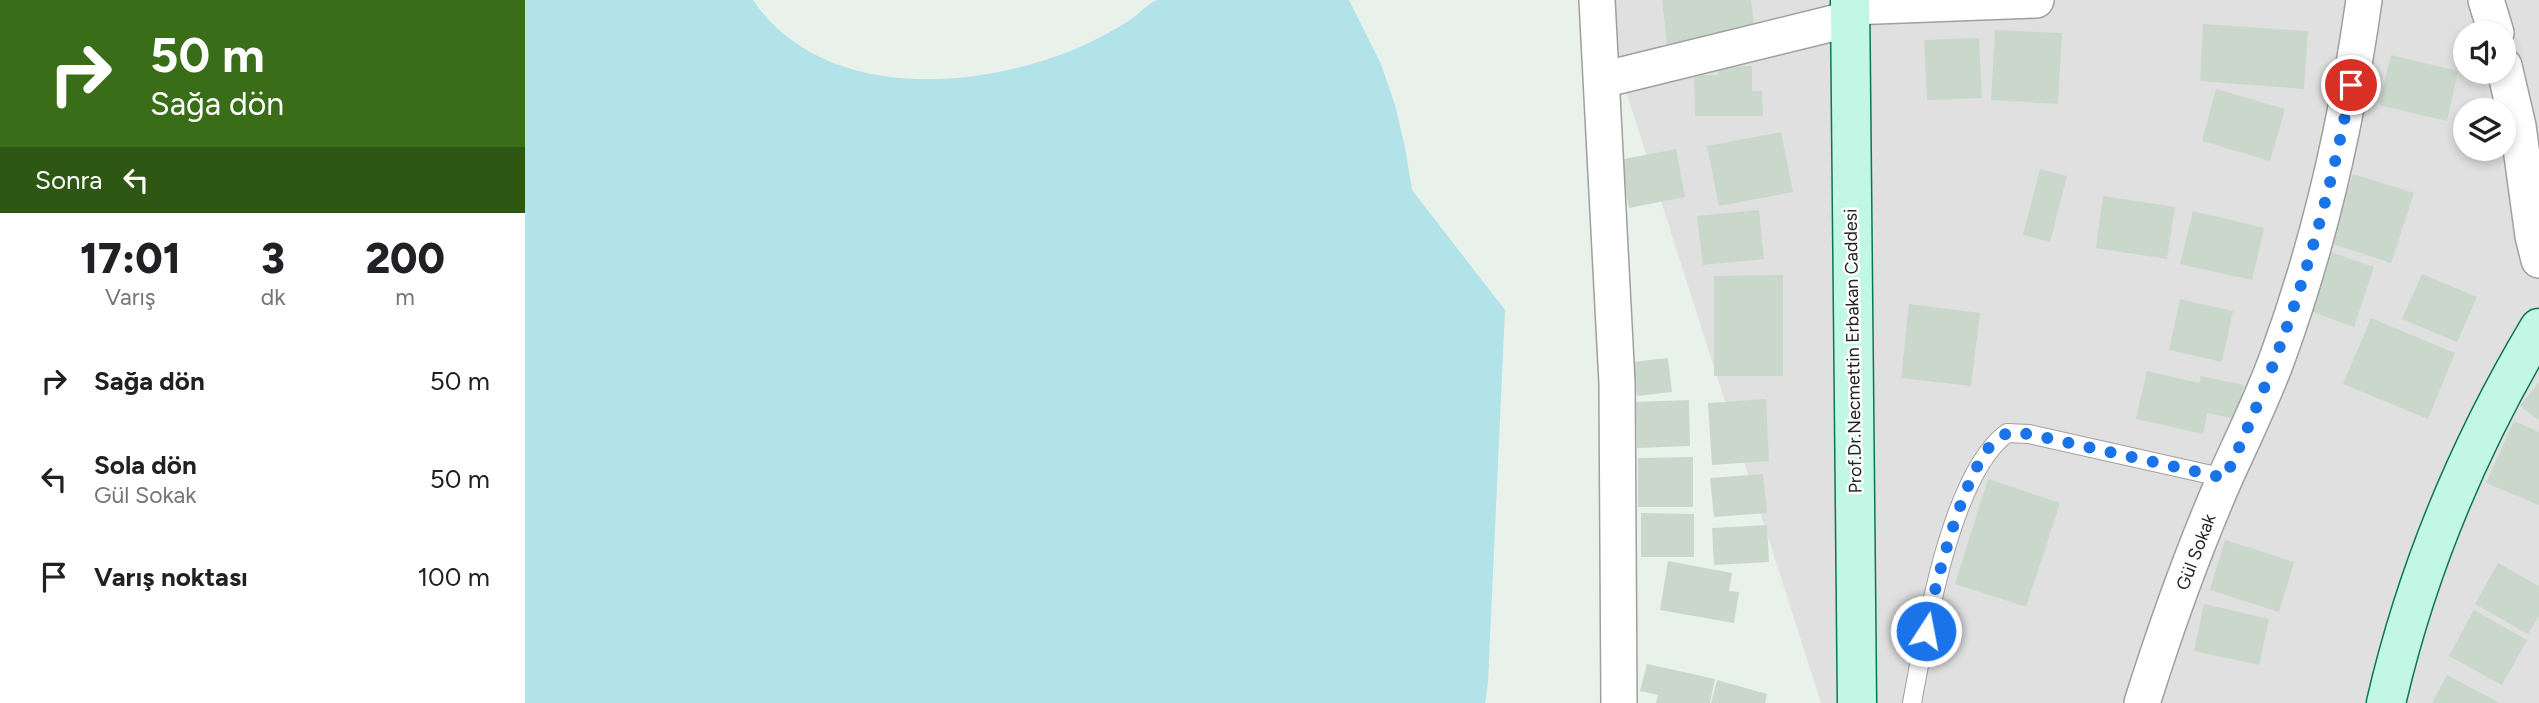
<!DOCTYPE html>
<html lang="tr">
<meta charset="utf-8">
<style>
body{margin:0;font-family:Figtree,sans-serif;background:#f2f2f2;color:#202124;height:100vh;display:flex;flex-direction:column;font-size:26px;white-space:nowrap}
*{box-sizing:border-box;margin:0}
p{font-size:23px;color:#757577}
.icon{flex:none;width:38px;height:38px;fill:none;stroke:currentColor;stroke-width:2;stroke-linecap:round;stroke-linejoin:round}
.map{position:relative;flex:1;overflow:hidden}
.side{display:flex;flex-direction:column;background:#fff;width:525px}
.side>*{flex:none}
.hud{background:#3a6d18;color:#fff;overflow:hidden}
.controls{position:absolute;left:1928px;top:21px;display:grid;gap:14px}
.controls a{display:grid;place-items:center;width:63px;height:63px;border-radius:50%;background:#fff;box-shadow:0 4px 10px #0003;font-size:35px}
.pin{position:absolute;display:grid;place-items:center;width:60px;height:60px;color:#fff;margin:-30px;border:4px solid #fff;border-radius:50%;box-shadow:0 2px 7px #0007}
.me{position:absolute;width:77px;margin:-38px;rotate:11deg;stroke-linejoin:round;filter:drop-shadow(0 0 5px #0008)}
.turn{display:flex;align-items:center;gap:24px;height:147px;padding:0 35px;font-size:32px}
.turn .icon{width:91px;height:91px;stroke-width:2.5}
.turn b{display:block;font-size:49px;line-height:60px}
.then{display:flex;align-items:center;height:66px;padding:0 35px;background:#0003;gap:14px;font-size:26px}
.eta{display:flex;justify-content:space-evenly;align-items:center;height:119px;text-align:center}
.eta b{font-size:42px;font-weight:800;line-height:49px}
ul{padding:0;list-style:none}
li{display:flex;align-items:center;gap:21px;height:98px;padding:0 35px}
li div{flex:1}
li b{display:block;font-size:26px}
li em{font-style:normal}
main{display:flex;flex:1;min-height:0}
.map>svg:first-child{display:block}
</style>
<main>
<section class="side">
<div class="hud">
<div class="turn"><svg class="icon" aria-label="right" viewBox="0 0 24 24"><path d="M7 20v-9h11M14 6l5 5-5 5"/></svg><div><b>50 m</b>Sağa dön</div></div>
<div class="then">Sonra<svg class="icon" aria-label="left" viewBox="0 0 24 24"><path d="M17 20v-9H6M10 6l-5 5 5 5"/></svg></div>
</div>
<div class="eta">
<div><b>17:01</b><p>Varış</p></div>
<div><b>3</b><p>dk</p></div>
<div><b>200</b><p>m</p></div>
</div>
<ul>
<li><svg class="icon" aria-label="right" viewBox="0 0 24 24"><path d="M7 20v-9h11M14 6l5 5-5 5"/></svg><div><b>Sağa dön</b></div><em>50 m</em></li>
<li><svg class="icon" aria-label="left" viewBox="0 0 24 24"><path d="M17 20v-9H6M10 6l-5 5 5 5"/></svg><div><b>Sola dön</b><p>Gül Sokak</p></div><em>50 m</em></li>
<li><svg class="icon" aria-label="arrive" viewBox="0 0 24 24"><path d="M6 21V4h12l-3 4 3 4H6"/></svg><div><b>Varış noktası</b></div><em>100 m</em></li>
</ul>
</section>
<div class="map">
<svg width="2014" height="703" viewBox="0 0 2014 703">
<rect width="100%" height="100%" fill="#e9f1eb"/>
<path fill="#dfe0df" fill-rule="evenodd" d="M1072,0H2014V703H1296ZM1941,33H1979V72H1941ZM1941,110H1979V149H1941Z"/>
<path fill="#b2e3e8" d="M0,0H228C296,100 445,91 545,51C565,43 584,33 602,22C612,16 622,4 632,0C641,0 665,0 675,0C725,0 774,0 824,0L856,64L870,105L880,147L887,190L980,310L963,682L960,703H0Z"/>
<g fill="#c9d8ca">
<polygon points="1137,0 1226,0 1230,34 1142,44"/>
<polygon points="1678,24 1783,31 1779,89 1675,81"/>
<polygon points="1470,30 1537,33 1533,104 1466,100"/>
<polygon points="1454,38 1457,98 1402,100 1399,40"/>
<polygon points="1866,55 1933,71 1922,121 1854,105"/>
<polygon points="1227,66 1227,91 1237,91 1238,116 1170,116 1169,75 1193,75 1193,67"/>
<polygon points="1691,89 1760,109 1745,161 1677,141"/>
<polygon points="1256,132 1268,192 1194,206 1182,146"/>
<polygon points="1151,149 1160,197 1104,208 1094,160"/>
<polygon points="1515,169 1542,176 1525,242 1498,235"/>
<polygon points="1828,174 1889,193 1866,263 1805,243"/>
<polygon points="1578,196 1650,207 1642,259 1571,248"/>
<polygon points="1234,210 1239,259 1178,265 1172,216"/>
<polygon points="1668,211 1739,228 1727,280 1655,264"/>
<polygon points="1805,252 1849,267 1829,327 1785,311"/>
<polygon points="1897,274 1952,297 1932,342 1877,319"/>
<polygon points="1258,275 1258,376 1189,376 1189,276"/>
<polygon points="1655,299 1708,311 1697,362 1644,350"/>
<polygon points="1384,304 1455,313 1446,386 1376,378"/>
<polygon points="1846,318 1930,353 1903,419 1818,384"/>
<polygon points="1143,358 1147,392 1112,396 1108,362"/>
<polygon points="1622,371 1674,383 1676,376 1719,385 1711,419 1682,413 1678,434 1611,419"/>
<polygon points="2014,382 2014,420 1995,406"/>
<polygon points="1241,399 1244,461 1187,465 1183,403"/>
<polygon points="1164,400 1165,446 1112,448 1111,402"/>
<polygon points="1989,421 2014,432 2014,505 1961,483"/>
<polygon points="1168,457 1168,507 1113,507 1113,458"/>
<polygon points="1238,474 1242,513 1189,517 1185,478"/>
<polygon points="1463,479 1535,503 1501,607 1430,584"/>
<polygon points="1116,513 1169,514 1169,557 1116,557"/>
<polygon points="1242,525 1244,562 1189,565 1187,528"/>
<polygon points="1700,540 1769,562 1754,612 1685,590"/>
<polygon points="1143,561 1207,573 1204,591 1214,592 1209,623 1135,610"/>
<polygon points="1973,563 2014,586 2014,616 2003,634 1950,604"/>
<polygon points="1679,604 1744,619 1734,665 1669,651"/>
<polygon points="1949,610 2002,640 1977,685 1924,656"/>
<polygon points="1122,664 1190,679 1185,703 1131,703 1133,695 1115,691"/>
<polygon points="1922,675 1975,703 1907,703"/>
<polygon points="1192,680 1242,694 1240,703 1186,703"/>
</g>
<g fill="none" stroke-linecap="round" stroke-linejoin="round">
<g stroke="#9f9f9f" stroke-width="20">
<path id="lane" d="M1387,703C1400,634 1425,475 1482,433L1504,434L1700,478"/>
</g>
<g stroke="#9f9f9f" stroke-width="38">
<g id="street">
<polyline points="1072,0 1092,383 1094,703"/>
<polyline points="1961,0 1971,33"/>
<polyline points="1325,7 1511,0"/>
<polyline points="1979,66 1993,126 2008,236 2014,260"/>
<polyline points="1077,80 1325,19"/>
<path d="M1617,703C1641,627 1668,551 1700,478C1718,438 1738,398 1753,356C1795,241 1822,121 1839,0"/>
</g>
</g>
<g stroke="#0b7656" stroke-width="41">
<g id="secondary">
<polyline points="1325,0 1332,703"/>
<path d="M1861,703C1892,569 1944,445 2014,328"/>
</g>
</g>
<use href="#lane" stroke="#fff" stroke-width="18"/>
<use href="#street" stroke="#fff" stroke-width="35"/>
<use href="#secondary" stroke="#c1f7e4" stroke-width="38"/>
</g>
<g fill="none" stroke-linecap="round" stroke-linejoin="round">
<path stroke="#1a73e8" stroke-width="12" stroke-dasharray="0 21.6" d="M1401,631C1409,588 1439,470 1469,442C1473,439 1478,436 1482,433L1504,434L1700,478C1759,353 1801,221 1826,85"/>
</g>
<g text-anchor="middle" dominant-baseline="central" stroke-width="5" stroke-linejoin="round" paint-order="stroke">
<g font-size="18" fill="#222" stroke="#fff">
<text transform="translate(1328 351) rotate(-91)">Prof.Dr.Necmettin Erbakan Caddesi</text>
<text transform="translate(1671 552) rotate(-69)">Gül Sokak</text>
</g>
</g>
</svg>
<div class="controls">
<a><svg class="icon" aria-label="sound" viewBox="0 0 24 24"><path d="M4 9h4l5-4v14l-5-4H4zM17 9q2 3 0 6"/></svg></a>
<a><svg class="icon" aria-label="layers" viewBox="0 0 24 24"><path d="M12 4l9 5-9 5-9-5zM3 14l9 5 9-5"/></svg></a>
</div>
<div class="pin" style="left:1826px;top:85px;background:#d93025"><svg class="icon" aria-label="arrive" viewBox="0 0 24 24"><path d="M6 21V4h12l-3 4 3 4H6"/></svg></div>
<svg class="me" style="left:1401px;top:631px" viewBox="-20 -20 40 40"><circle r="17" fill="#1a73e8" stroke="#fff" stroke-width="3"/><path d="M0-11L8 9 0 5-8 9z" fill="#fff"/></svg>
</div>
</main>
